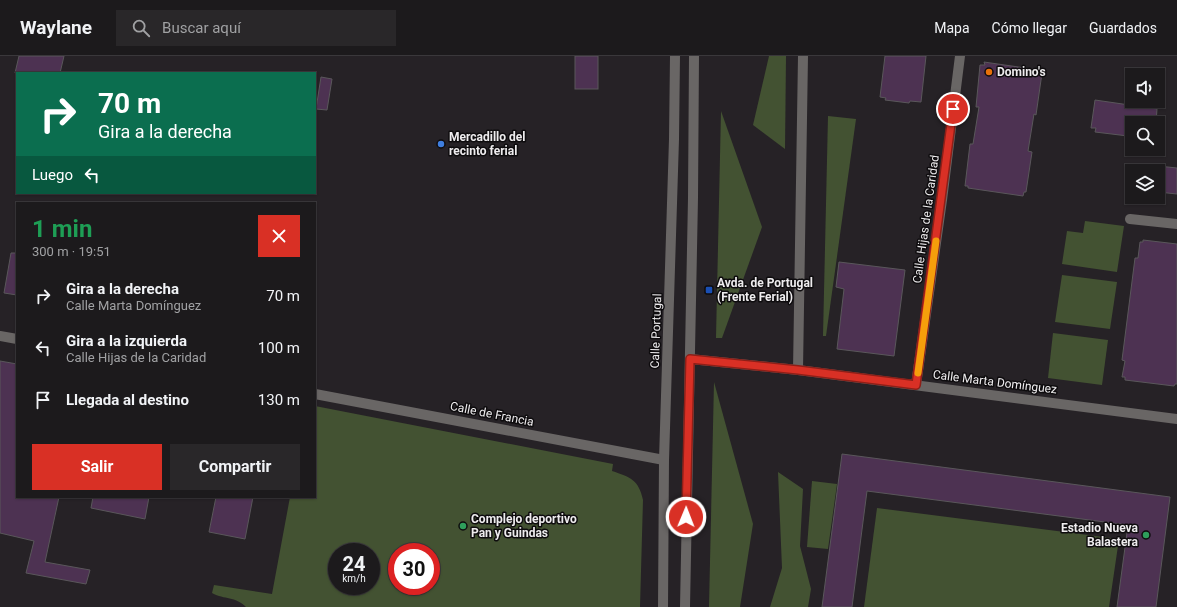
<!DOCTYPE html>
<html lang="es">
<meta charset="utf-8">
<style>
body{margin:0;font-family:Roboto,sans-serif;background:#292729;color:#f1f3f6;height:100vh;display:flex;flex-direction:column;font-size:15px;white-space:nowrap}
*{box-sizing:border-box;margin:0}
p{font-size:13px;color:#a0a1a3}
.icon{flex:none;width:22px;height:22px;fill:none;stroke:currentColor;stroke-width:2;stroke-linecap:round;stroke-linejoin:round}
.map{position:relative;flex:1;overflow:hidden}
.sheet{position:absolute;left:16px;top:146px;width:300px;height:296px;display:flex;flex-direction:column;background:#1c1a1c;border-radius:0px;box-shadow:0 1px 3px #0004,0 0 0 1px #3a383b}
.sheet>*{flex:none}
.top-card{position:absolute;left:16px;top:16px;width:300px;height:122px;border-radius:0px;box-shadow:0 1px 3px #0004,0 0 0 1px #3a383b;background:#0b6e4f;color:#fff;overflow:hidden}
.buttons{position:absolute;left:1125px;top:12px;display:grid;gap:8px}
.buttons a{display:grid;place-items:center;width:40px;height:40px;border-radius:0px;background:#1c1a1c;box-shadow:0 1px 3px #0004,0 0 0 1px #3a383b;font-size:20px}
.speed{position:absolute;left:328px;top:487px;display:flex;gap:8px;font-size:20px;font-weight:700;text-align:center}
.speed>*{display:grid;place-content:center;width:52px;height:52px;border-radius:50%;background:#1c1a1c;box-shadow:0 1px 3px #0004,0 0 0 1px #3a383b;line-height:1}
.speed small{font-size:10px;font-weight:400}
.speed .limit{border:6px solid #d22;background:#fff;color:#111}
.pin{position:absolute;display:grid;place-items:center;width:34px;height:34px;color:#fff;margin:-17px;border:2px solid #fff;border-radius:50%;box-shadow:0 1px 4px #0007}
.me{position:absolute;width:44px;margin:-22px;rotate:1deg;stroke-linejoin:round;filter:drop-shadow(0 0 3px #0008)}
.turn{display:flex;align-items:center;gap:14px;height:84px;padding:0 16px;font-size:18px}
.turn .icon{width:52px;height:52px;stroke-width:2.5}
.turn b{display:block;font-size:28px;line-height:34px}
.then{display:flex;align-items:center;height:38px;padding:0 16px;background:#0003;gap:8px;font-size:15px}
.round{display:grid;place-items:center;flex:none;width:42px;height:42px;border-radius:0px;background:#292729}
.headline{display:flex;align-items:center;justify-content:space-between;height:68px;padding:0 16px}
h1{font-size:24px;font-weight:700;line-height:30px;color:#1e9e55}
.button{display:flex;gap:8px;margin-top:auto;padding:8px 16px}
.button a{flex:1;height:46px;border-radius:0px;background:#d93025;color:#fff;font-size:16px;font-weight:700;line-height:46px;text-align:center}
.button a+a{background:#292729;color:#f1f3f6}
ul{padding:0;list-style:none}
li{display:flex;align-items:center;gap:12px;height:52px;padding:0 16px}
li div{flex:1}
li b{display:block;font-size:15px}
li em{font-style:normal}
header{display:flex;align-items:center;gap:24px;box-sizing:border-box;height:56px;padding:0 20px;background:#1c1a1c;border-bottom:1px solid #3a383b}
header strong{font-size:19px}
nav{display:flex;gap:22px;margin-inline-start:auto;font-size:14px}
.search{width:280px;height:36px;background:#292729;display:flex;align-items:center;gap:10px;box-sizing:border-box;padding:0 14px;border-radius:0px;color:#a0a1a3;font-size:15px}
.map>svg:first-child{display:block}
</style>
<header>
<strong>Waylane</strong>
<div class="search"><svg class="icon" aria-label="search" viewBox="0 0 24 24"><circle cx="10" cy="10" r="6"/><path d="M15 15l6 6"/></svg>Buscar aquí</div>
<nav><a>Mapa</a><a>Cómo llegar</a><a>Guardados</a></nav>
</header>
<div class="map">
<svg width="1177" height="551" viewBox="0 0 1177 551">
<rect width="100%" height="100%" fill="#262226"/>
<g fill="#435232" fill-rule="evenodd">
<polygon points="769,0 786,0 785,93 753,69"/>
<polygon points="721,55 762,171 722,282 716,282"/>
<polygon points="828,60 856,63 826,280 823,280"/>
<polygon points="1085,165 1124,170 1117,216 1062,208 1067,175 1083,177"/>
<polygon points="1062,219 1117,226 1110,273 1055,266"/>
<polygon points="1053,277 1108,284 1102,329 1048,322"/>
<polygon points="714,326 753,468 740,551 709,551"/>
<path d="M315,350L613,408L612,415C630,421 639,424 643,444L640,551H246C235,540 225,544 212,537L214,529L272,538L290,441H315ZM337,496H371V530H337ZM397,496H431V530H397Z"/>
<polygon points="778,416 803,433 800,490 811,533 808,551 770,551 782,512"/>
<polygon points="812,425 837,428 828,493 807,491"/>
<polygon points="877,452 1119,483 1109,551 864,551"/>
</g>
<g fill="#4d3252" stroke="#5a575b">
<polygon points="19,0 64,0 60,17 15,17"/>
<rect x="575" y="0" width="23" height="33"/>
<polygon points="885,0 926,0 921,46 910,45 909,47 885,44 886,42 880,41"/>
<polygon points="984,6 1039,14 1039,16 1042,17 1036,59 1034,58 1028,95 1032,96 1026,136 1024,136 1023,140 968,132 968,130 965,130 970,88 973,88 979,51 976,51 980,9 985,9"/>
<polygon points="321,21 332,23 327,54 316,53"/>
<polygon points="1095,44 1157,53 1156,67 1132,67 1132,77 1129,77 1128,80 1095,76 1096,72 1091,72"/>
<polygon points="1158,110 1177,112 1177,138 1158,136"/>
<polygon points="1143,184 1177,188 1177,328 1175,328 1174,330 1125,324 1125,321 1122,321 1125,305 1122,304 1135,202 1138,202 1140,186 1143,186"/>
<polygon points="11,197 17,197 17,239 4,237"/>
<polygon points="839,206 905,214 894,300 837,293 844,233 836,231"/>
<polygon points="0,305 17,308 17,441 59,441 45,506 90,514 86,528 26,517 34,485 0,477"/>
<polygon points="842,398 1170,441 1156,551 1117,551 1128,469 867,435 852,551 822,551"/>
<polygon points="93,441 149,441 145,463 91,452"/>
<polygon points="216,441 253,441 245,483 209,476"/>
</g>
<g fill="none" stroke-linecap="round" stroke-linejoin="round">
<polyline stroke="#696665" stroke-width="10" points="1130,163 1177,168"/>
<g stroke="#696665" stroke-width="10">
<polyline points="0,280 17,283"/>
<polyline points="690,303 798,314 1177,363"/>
<polyline points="798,314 803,0"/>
<polyline points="916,329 942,144 960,0"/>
<polyline points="315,338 664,404"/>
<polyline points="663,551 664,404 674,83 675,0"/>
<polyline points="685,551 693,142 694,0"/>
</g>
</g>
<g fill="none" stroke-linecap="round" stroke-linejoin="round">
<g stroke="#8d1f18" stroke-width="10">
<polyline id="route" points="686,461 690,303 798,314 916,329 953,53"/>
</g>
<use href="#route" stroke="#d93025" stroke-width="7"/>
<polyline stroke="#f59e0b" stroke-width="7" points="918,317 936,185"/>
</g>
<circle fill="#e8710a" stroke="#0e0c0e" stroke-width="1.5" cx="989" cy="16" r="4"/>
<circle fill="#3f7fe0" stroke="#0e0c0e" stroke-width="1.5" cx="441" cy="88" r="4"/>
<rect fill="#1a4fb4" stroke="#0e0c0e" stroke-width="1.5" x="705" y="230" width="8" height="8" rx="2"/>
<g fill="#2e9e5b" stroke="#0e0c0e" stroke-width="1.5">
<circle cx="463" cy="470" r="4"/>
<circle cx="1146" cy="479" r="4"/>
</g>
<g text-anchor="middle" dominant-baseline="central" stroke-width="3" stroke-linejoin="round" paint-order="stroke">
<g font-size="12" font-weight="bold" fill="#eeecee" stroke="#0e0c0e" text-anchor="start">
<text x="997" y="16">Domino's</text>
<text x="449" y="81">Mercadillo del<tspan x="449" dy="14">recinto ferial</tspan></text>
<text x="717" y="227">Avda. de Portugal<tspan x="717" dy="14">(Frente Ferial)</tspan></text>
<text x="471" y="463">Complejo deportivo<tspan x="471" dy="14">Pan y Guindas</tspan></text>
<text x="1138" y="472" text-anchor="end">Estadio Nueva<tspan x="1138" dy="14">Balastera</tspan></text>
</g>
<g font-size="12" fill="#eeecee" stroke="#0e0c0e">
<text transform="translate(926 163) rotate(-82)">Calle Hijas de la Caridad</text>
<text transform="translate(656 275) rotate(-88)">Calle Portugal</text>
<text transform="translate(995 326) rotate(7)">Calle Marta Domínguez</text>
<text transform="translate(492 358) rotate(11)">Calle de Francia</text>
</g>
</g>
</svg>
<div class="buttons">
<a><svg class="icon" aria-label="sound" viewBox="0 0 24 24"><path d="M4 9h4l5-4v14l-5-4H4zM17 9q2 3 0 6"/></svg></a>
<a><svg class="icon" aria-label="search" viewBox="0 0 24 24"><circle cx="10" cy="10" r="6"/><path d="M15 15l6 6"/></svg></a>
<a><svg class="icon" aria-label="layers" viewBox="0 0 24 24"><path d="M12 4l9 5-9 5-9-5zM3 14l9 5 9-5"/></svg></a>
</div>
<div class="speed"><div>24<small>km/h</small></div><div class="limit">30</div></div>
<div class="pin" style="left:953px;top:53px;background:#d93025"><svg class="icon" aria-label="arrive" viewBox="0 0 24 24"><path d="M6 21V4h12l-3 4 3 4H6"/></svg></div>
<svg class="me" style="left:686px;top:461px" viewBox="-20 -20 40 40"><circle r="17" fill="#d93025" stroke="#fff" stroke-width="3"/><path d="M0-11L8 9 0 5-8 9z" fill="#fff"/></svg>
<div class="top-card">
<div class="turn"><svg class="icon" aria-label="right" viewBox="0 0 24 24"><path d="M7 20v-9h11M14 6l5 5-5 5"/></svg><div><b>70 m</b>Gira a la derecha</div></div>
<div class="then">Luego<svg class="icon" aria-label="left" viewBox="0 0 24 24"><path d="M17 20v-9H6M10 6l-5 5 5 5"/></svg></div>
</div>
<section class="sheet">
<div class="headline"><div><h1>1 min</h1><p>300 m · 19:51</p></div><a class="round" style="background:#d93025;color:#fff"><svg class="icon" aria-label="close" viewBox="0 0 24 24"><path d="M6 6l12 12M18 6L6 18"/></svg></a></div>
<ul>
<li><svg class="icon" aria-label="right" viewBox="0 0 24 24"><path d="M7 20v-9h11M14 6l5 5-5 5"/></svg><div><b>Gira a la derecha</b><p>Calle Marta Domínguez</p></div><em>70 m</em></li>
<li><svg class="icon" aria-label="left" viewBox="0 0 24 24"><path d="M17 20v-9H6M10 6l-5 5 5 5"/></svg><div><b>Gira a la izquierda</b><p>Calle Hijas de la Caridad</p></div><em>100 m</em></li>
<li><svg class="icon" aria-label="arrive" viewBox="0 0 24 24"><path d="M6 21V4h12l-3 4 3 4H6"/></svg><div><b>Llegada al destino</b></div><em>130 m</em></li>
</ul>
<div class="button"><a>Salir</a><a>Compartir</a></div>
</section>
</div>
